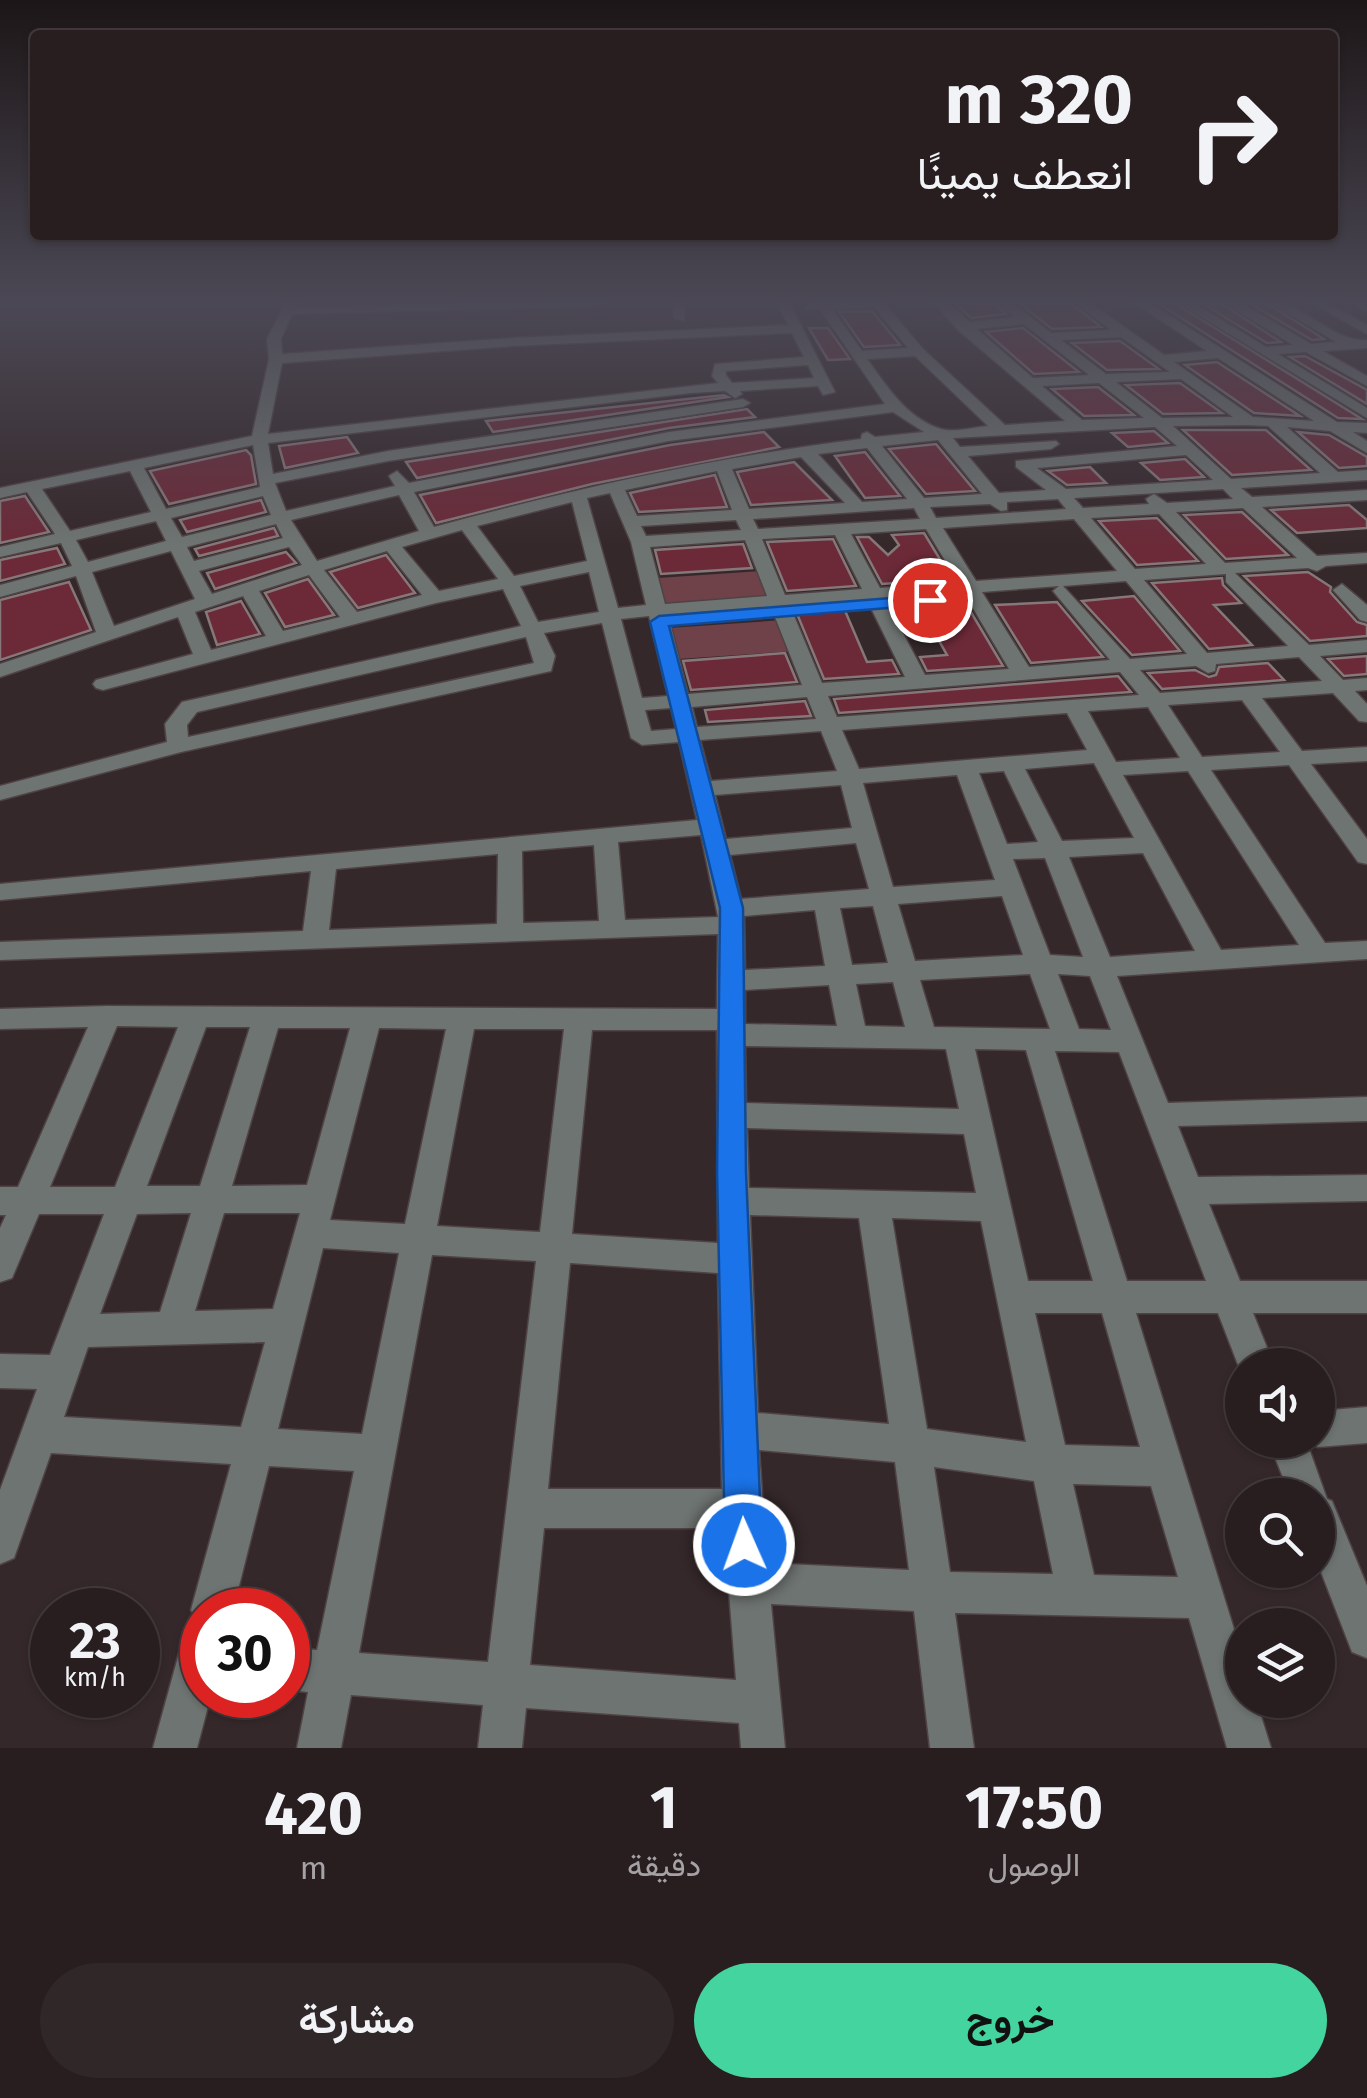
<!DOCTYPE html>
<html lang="ar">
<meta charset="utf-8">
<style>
body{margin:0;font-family:"Fira Sans",Vazirmatn,sans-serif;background:#302729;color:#f1f3f6;direction:rtl;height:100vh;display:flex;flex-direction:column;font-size:38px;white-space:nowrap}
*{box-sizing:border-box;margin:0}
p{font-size:32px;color:#a5a2a5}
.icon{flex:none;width:55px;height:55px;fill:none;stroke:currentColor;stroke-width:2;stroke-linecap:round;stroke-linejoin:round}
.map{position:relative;height:1748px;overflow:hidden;direction:ltr}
.sheet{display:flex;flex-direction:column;background:#281e20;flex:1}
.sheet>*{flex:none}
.guide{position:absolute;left:30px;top:30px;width:1308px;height:210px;border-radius:10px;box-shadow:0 2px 8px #0004,0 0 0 2px #443c3e;direction:rtl;background:#281e20;color:#f1f3f6;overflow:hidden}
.fabs{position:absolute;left:1225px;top:1348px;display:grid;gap:20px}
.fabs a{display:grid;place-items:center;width:110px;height:110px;border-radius:50%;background:#281e20;box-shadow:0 2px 8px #0004,0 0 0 2px #443c3e;font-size:50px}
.speed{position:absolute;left:30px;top:1588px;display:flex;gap:20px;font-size:50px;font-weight:700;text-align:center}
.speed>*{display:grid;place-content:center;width:130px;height:130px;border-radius:50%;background:#281e20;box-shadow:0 2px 8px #0004,0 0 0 2px #443c3e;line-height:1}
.speed small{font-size:25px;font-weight:400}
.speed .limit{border:15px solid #d22;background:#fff;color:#111}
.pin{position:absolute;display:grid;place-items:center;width:85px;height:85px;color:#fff;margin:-42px;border:5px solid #fff;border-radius:50%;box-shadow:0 2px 10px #0007}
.me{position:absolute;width:110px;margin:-55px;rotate:358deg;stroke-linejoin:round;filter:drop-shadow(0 0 8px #0008)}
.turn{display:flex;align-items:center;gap:35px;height:210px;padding:0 40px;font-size:45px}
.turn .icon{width:130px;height:130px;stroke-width:2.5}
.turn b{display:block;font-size:70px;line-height:85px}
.eta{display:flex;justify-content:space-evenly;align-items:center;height:170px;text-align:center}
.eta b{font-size:60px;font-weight:700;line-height:70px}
.button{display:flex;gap:20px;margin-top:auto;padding:20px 40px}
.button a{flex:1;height:115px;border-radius:60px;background:#44d49f;color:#111;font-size:40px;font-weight:700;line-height:115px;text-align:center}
.button a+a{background:#302729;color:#f1f3f6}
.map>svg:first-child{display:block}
</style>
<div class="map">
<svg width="1367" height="1748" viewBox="0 0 1367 1748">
<rect width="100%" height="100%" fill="#35282a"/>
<g fill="#6f4149">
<polygon points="761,571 772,599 666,608 658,578"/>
<polygon points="784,620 796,651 678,659 669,628"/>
</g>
<g fill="#6c2a38" stroke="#867779" stroke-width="2.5">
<polygon points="954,302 993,302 1006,314 971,318"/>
<polygon points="1018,302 1070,302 1101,327 1052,329"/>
<polygon points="1156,302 1173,302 1362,419 1338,418"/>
<polygon points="1200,302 1219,302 1281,342 1267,343"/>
<polygon points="1247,302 1265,302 1324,339 1312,340"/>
<polygon points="872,311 900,345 864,347 839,312"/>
<polygon points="809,328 828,328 850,359 828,360"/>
<polygon points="1023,328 1079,372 1034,374 986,332"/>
<polygon points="1120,341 1159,369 1107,370 1072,343"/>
<polygon points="1305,356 1367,390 1367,404 1290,357"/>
<polygon points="1217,362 1300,416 1254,413 1185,365"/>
<polygon points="1180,383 1222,413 1163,414 1126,385"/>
<polygon points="1098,387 1134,415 1084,416 1052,389"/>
<polygon points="724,395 728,397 493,432 486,421"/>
<polygon points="747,409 755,417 669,428 417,478 406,462"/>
<polygon points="1183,430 1266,430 1311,470 1232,475"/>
<polygon points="1154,431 1168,443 1128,447 1112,433"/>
<polygon points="764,432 779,447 592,484 436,523 420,495 670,445"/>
<polygon points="1298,432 1329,435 1367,457 1367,466 1339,468"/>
<polygon points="347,437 358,453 285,468 279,446"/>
<polygon points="936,444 975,491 926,494 889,449"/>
<polygon points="246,450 251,455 256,484 169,504 150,471"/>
<polygon points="865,452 900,496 865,498 835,456"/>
<polygon points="1185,459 1204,477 1160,480 1141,463"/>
<polygon points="794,462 832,500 751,505 737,472"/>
<polygon points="1090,467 1106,483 1067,485 1048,471"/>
<polygon points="715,475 727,507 639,512 630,493"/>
<polygon points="25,496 49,532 0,543 0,501"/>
<polygon points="261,500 266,512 187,532 180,520"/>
<polygon points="1349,505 1367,520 1367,528 1297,533 1271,510"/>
<polygon points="1242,512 1288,555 1226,559 1184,515"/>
<polygon points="1157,518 1198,561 1137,565 1099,521"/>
<polygon points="274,528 278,536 199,556 195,549"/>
<polygon points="924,533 952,579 882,584 857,537 869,537 888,555 899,545 892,535"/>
<polygon points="833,539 856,586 787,591 767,542"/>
<polygon points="743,544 752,568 661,574 655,550"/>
<polygon points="57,548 65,564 0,581 0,560"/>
<polygon points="286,552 296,563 215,589 207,573"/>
<polygon points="386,555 415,593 358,608 330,572"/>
<polygon points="1308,572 1331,587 1330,592 1357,622 1367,625 1367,636 1310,641 1244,576"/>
<polygon points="1222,578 1223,585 1241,603 1214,605 1252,645 1209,649 1152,583"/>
<polygon points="308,579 334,615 285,627 265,593"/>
<polygon points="69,582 91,630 0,660 0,600"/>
<polygon points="1134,596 1180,651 1132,655 1082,601"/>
<polygon points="962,597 1003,666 927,671 920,657 947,655 916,600"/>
<polygon points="241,601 260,634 217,645 206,612"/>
<polygon points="1057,602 1103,657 1031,663 995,605"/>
<polygon points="843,606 867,662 892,660 899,674 824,679 795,609"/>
<polygon points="785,653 797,682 691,690 683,661"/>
<polygon points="1367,656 1367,674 1344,676 1328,659"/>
<polygon points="1268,663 1284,680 1162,689 1148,673 1195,670 1209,677 1216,675 1219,667"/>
<polygon points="1118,676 1131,692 839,713 834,699"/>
<polygon points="805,701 811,716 708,722 705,710"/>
</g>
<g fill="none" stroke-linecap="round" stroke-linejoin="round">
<g stroke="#4f4345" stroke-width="3">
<g id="minor">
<path d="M286,302H298L296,306L603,302L597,306L292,314L281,339L282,354L512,338L788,325L777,302H789L835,392L823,395L818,386L740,391L742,394L735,398L725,391L691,393L268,443L273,474L388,451L743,399L750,403L743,407L388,461L275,483L286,511L395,486L389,476L397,471L409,483L669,432L885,404L820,309H806L810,302H883L923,349L1005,425L1065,421L958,330L933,302H947L970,322L1015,317L997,302H1011L1051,333L1111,330L1074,302H1089L1164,355L1207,351L1133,302H1148L1337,422L1367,423V433L1353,432L1367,441V453L1330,431L1287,427L1338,472L1367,470V480L1241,488L1252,497L1367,490V500L1262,507L1317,556L1367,553V563L1326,566L1317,571L1308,568L1235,573L1309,645L1367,640V652L1320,656L1343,680L1367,678V690L1355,691L1367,704V722L1359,721L1333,693L1262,698L1302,751L1367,747V761L1311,764L1367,839V864L1358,862L1289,765L1211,770L1325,943L1367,941V959L1117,976L1168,1103L1367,1097V1121L1178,1126L1198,1177L1367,1175V1201L1209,1204L1240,1281H1367V1313H1253L1274,1365H1242V1375L1218,1313H1136L1242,1655V1700H1256L1271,1748H1227L1189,1618L955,1613L974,1748H930L914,1611L771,1604L785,1748H741L739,1723L526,1708L522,1748H478L483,1705L351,1695L341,1748H297L308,1692L288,1690V1648L317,1650L354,1471L269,1466L233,1610H202V1695H211L197,1748H153L181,1646L187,1631L200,1626L191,1610L231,1464L51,1453L14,1558L0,1564V1490L37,1389L0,1388V1354L50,1355L104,1214H39L12,1278L0,1282V1228L6,1215H0V1187H18L88,1027L0,1029V1009L107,1006L717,1009L718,934L0,960V942L303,931L311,871L0,900V884L697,820L679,742L642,745L631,738L602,623L544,633L555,656L551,671L181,752L0,800V786L167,742L165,724L182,702L521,626L503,589L436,603L103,690L96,688L93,684L96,680L193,654L178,617L0,677V664L96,632L76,576L0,597V585L72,566L61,543L0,557V547L55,534L27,492L0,498V488L252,436L269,359L267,339ZM874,307L908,348L862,351L832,309ZM1024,324L1089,375L1033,378L977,329ZM792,333L804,357L715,364L712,376L718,383L268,434L282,363L512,346ZM1121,337L1170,372L1106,374L1061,340ZM915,356L988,426C974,427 954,433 941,429C906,418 887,386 867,359ZM1218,358L1314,421L1253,417L1174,362ZM808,365L814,378L732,383L726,375V371ZM1181,379L1233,417L1162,418L1116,382ZM1099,383L1144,418L1082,420L1042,386ZM893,412L924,432L875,437L867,432L862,434L861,439C716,457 574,489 434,527L414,492L669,441ZM1246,425L1268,426L1320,473L1231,479L1173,426ZM1155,427L1177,446L1016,461V467L1046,490L999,493L968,456L1051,449L1059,444L1056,441L960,447L953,438ZM938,440L982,494L924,498L882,446ZM253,445L260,487L166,509L144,468ZM867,448L907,499L862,502L818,454ZM1186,455L1213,480L1066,489L1037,468ZM801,457L845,503L749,509L732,469ZM130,471L151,512L70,531L42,489ZM717,471L732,510L637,516L625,490ZM1223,489L1233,499L1167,503L1154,494L1146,499L1149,504L1083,508L1074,498ZM610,493L631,542L646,605L618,608L587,498ZM399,495L419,531L317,561L291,520ZM263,496L271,515L182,537L171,518ZM1058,499L1066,509L936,518L930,507L990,504L1001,511L1007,510V502ZM572,502L587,561L514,576L477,526ZM914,508L920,519L758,529L753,519ZM1243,508L1297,558L1225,563L1176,512ZM1159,514L1206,564L1135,569L1091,518ZM1074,519L1117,571L976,581L943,528ZM736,520L741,530L646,536L641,526ZM156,521L166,541L88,562L76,540ZM276,524L283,538L194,561L187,547ZM926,529L958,582L880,588L851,534ZM462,530L498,579L439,591L402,547ZM835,535L862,589L785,595L762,539ZM745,540L767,596L665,604L650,547ZM289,547L302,565L212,594L199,571ZM171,551L195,599L114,626L92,572ZM387,551L422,595L357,612L324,570ZM589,572L599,612L538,622L520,586ZM1226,574V582L1288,646L1207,653L1144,580ZM309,575L340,617L283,631L259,591ZM1126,581L1187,654L1130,659L1063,586ZM1059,586L1053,591L1110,660L1029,667L982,592ZM964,593L1009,669L925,675L885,599ZM243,596L266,636L211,650L195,612ZM867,600L905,677L822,683L790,606ZM771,607L802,685L688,694L668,615ZM649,616L668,696L642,698L621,619ZM526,637L534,663L188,737L187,725L197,712ZM1299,657L1322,681L1160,693L1140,670L1196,666L1208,673L1215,671L1216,664ZM1120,672L1139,695L837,717L828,696ZM807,697L816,719L697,727L692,707ZM1242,700L1280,752L1202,757L1168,705ZM1148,707L1180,758L1116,762L1088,711ZM671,708L676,729L651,731L645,710ZM1067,713L1087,750L859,769L842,730ZM821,731L837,771L711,781L700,740ZM1094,763L1134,838L1062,841L1025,769ZM1004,771L1038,842L1007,844L979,773ZM1188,771L1299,945L1221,950L1123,775ZM957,775L995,880L893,887L863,783ZM841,785L852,828L726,839L715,795ZM701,835L718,917L625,920L618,842ZM856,843L869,889L741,899L730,855ZM594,845L599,921L523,923L522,851ZM1143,853L1195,951L1110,957L1069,857ZM498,854L497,924L329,930L336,869ZM1045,858L1083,957L1050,955L1013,859ZM1002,896L1023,955L915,961L898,904ZM873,906L888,963L852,965L840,908ZM815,910L825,966L745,970L744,916ZM1030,974L1050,1029L934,1027L920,980ZM1058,974L1090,976L1111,1030L1079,1029ZM893,982L905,1027L865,1026L856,984ZM829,985L837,1026L745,1024V990ZM117,1026L178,1027L115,1187H50ZM206,1027H250L200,1186H147ZM278,1028H350L307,1185L232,1186ZM379,1028L446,1029L405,1224L330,1220ZM474,1029H564L540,1232L437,1226ZM592,1030H717L718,1243L572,1234ZM745,1046L946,1049L959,1109L746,1103ZM975,1049L1026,1050L1093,1281H1028ZM1055,1051L1119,1052L1206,1281H1127ZM747,1128L964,1134L976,1193L749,1188ZM191,1213L160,1312L100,1314L137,1214ZM224,1213H300L273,1309L195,1311ZM750,1215L859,1218L889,1424L758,1413ZM892,1218L981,1221L1026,1442L927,1429ZM323,1248L399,1253L362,1434L278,1429ZM432,1255L536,1261L488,1662L359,1653ZM570,1263L718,1273L722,1489H548ZM1035,1313H1102L1140,1447L1065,1445ZM265,1342L241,1427L64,1417L88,1347ZM759,1450L895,1462L909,1570L767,1563ZM934,1467L1034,1481L1053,1574L950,1572ZM1073,1484L1151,1486L1178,1577L1094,1575ZM544,1528H724L725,1582L729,1592L736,1680L530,1665Z"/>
<polygon points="673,302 685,302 684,321 674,318"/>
<path d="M1177,302H1192L1266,347L1293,345L1223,302H1239L1311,344L1336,342L1269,302C1305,302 1331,342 1367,340V348L1323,351L1367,376V386L1306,352L1278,354L1367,408V418Z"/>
<polygon points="1310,302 1326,302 1367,325 1367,334"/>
<polygon points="1351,302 1366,302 1367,312"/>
<polygon points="1342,584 1367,605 1367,622 1360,620 1333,590"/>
<polygon points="1367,1407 1367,1443 1318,1447 1307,1443 1327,1499 1332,1501 1367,1586 1367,1658 1352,1652 1318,1564 1318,1495 1290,1495 1268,1440 1318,1440 1318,1411"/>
</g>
</g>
<use href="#minor" fill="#6e7471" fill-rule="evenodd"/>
</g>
<linearGradient id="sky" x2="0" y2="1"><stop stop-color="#1d1617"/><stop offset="0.55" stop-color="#4b4855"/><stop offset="1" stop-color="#4b4855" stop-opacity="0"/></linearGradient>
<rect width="1367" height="547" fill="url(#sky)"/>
<polygon fill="#1a73e8" stroke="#114b97" stroke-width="2.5" points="930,595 937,596 937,604 669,626 743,908 746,1172 762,1545 756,1558 744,1563 731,1558 725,1545 717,1172 720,908 650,622 659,616"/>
</svg>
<div class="fabs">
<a><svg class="icon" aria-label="sound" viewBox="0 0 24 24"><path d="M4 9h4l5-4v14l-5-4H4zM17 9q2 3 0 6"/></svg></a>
<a><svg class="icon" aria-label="search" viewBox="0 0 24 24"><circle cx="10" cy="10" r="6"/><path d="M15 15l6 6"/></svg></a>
<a><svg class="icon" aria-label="layers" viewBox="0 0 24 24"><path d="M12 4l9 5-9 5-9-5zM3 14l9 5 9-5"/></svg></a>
</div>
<div class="speed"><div>23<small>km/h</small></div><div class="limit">30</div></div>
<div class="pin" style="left:930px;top:600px;background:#d93025"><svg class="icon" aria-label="arrive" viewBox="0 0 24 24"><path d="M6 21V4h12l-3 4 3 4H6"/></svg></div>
<svg class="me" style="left:744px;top:1545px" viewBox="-20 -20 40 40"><circle r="17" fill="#1a73e8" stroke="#fff" stroke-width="3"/><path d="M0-11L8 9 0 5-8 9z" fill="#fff"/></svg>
<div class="guide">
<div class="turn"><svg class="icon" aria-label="right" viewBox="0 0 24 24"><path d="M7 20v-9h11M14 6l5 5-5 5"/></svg><div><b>320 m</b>انعطف يمينًا</div></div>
</div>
</div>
<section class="sheet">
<div class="eta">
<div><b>17:50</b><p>الوصول</p></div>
<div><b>1</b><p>دقيقة</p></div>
<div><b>420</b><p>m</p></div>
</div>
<div class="button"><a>خروج</a><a>مشاركة</a></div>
</section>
